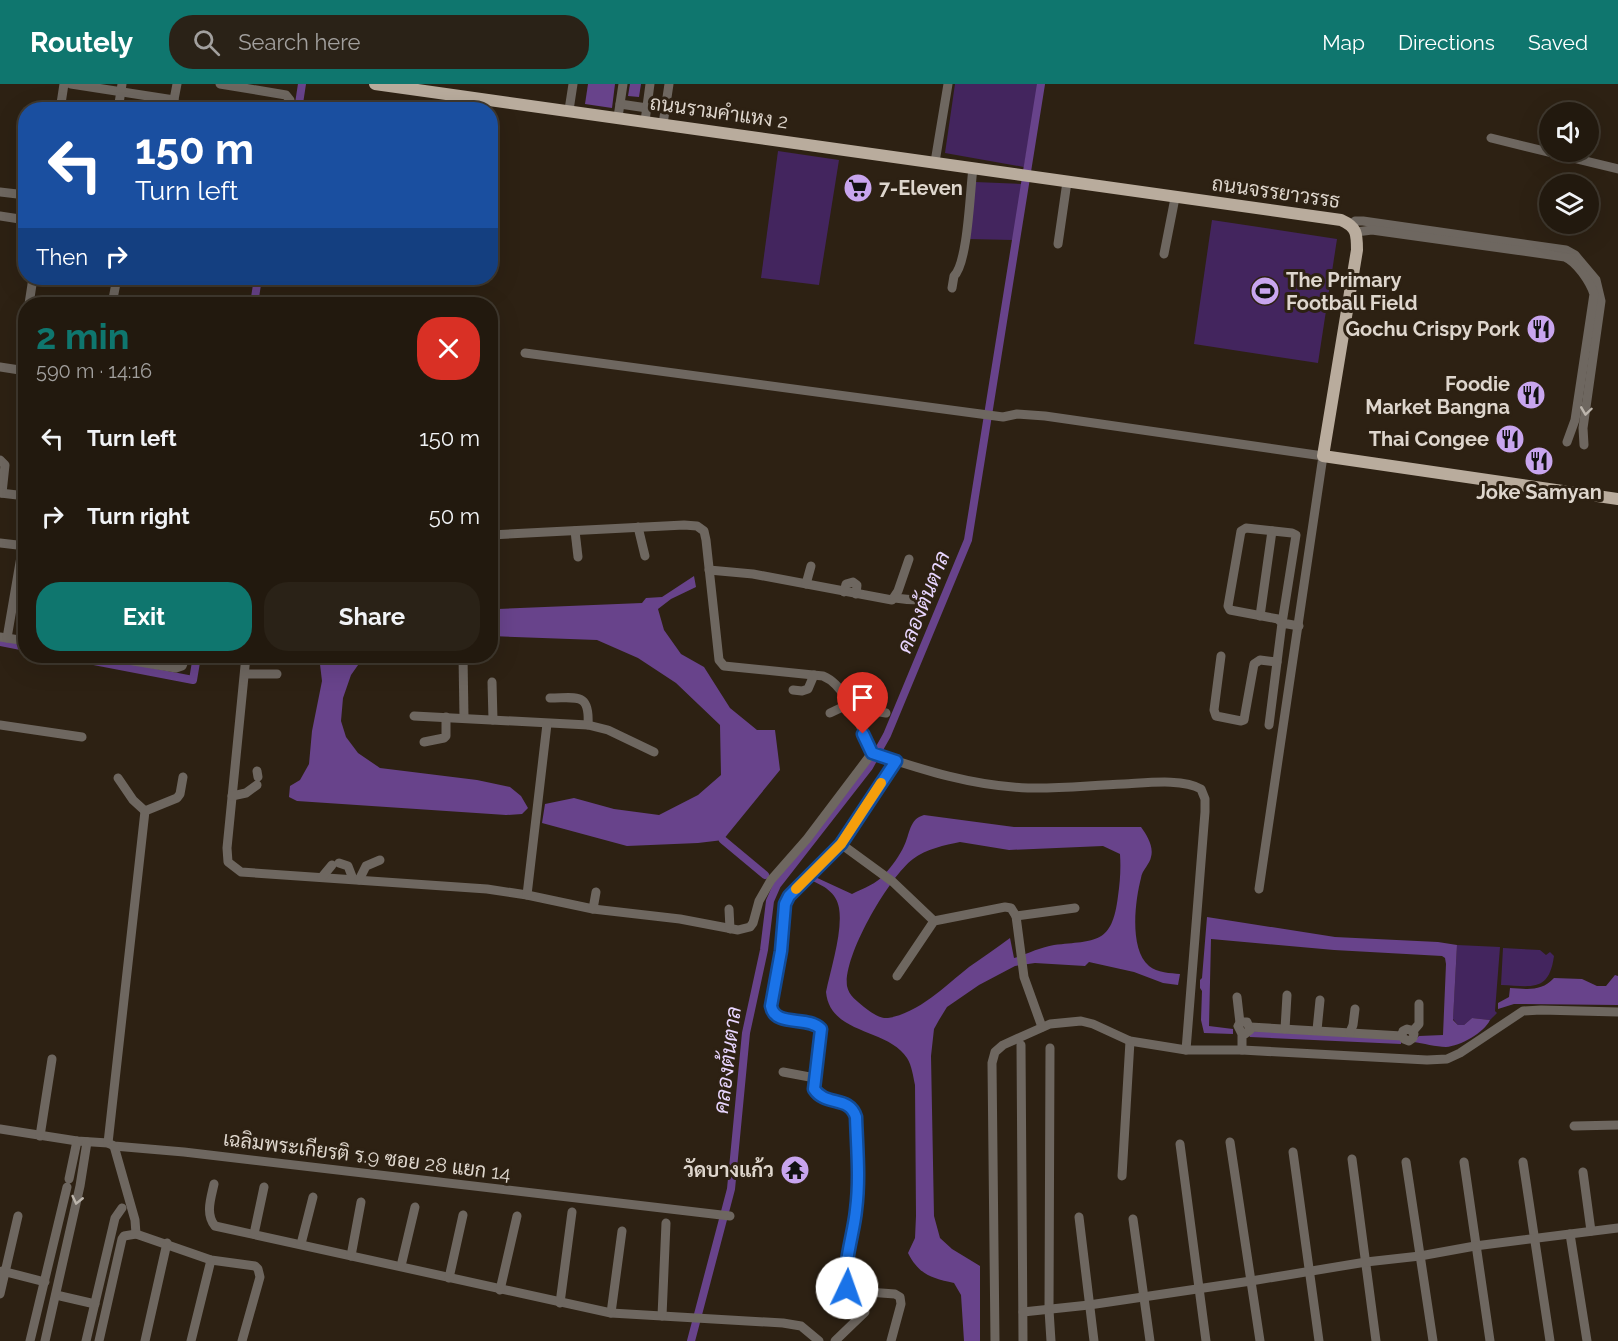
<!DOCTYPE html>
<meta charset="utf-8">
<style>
body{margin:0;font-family:Raleway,Sarabun,sans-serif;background:#2a2217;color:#f1f3f6;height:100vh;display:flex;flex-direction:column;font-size:22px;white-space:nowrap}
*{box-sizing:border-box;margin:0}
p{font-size:20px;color:#a2a09e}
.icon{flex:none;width:33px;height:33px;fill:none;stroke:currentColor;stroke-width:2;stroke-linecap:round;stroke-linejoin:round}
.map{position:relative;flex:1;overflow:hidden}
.side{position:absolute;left:18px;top:213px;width:480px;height:366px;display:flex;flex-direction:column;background:#22190e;border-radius:24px;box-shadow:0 6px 24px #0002,0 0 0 2px #3f382e}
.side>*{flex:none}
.top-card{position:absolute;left:18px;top:18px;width:480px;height:183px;border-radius:24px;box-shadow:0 6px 24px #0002,0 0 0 2px #3f382e;background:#1a4fa0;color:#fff;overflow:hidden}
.tools{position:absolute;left:1539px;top:18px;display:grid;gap:12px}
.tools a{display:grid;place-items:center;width:60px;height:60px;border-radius:50%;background:#22190e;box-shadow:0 6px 24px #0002,0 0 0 2px #3f382e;font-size:30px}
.pin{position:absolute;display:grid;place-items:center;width:51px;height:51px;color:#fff;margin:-62px -26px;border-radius:50% 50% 50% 0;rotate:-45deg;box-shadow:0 0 6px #0007}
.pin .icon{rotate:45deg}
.me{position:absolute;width:66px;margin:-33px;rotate:3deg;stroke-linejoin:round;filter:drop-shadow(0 0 4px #0008)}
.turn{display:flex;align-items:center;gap:21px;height:126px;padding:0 18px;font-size:27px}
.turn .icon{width:78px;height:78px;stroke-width:2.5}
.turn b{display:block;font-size:42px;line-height:51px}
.then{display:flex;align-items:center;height:57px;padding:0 18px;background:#0003;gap:12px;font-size:22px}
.round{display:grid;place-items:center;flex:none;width:63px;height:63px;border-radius:24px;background:#2a2217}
.summary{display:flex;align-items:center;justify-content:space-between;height:102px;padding:0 18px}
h1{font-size:36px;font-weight:700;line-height:45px;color:#0f766e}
.cta{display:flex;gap:12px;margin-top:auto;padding:12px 18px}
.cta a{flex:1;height:69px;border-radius:24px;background:#0f766e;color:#fff;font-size:24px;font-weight:700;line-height:69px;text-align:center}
.cta a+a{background:#2a2217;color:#f1f3f6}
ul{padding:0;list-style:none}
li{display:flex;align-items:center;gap:18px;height:78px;padding:0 18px}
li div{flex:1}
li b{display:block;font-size:22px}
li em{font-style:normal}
header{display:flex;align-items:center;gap:36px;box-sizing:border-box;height:84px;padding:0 30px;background:#0f766e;color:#fff}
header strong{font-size:28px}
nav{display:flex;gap:33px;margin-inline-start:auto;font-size:21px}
.search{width:420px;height:54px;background:#2a2217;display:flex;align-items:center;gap:15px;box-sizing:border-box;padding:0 21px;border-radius:24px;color:#a2a09e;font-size:22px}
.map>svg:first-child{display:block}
</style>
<header>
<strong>Routely</strong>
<div class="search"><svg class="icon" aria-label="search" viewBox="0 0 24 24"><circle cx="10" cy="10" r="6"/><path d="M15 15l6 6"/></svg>Search here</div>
<nav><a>Map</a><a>Directions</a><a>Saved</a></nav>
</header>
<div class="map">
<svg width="1618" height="1257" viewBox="0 0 1618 1257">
<rect width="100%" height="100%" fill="#2d2113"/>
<g fill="#43255e">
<polygon points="955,0 1038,0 1024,83 945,69"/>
<polygon points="778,67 839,76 819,201 761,194"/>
<polygon points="975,98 1022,100 1013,156 968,155"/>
<polygon points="1212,136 1337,155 1318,279 1194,260"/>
<polygon points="1457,861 1500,863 1495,927 1497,929 1490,936 1472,934 1464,941 1458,941 1453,935"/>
<path d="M1503,864L1540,866L1546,871L1550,868L1554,872C1549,909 1531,902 1501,901Z"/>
</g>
<g fill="#68438b" fill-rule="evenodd">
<polygon points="588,0 615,0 612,24 585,20"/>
<polygon points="630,0 641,0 639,13 628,12"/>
<polygon points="694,492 696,503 671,515 658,525 664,546 681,570 704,583 730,624 757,646 775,646 780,686 723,756 698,759 627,762 542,739 545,720 574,714 614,725 659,731 698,711 721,691 720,641 676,599 638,574 597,556 491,552 491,528 498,525 642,519 646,514 662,513"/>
<polygon points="319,572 368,572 363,574 351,591 343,614 341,637 346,653 358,669 380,684 477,696 510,703 521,712 528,724 522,730 506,731 297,717 289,713 290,702 300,696 309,680 312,647 322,597"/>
<path d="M924,731L1014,743H1141C1147,751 1154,763 1151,773C1150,780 1142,786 1141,794C1135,817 1129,865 1149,882C1157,889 1171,889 1180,890L1178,901L1163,899L1134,888L1089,878L1085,882L1035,879L1015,882L979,901L947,923L939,936L934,945L931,972L934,1132L940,1154L952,1165L980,1182V1257H964L961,1211L954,1199C932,1194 919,1191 908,1169L915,1154L916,1132L915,1001C913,992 912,982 907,974C888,944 830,951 826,908C831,884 843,847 839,824C837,809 823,801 810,796L813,792L852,810C864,804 876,800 885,790C892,782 900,771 904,762C910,750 909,735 924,731ZM960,758L1009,766L1103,762L1120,770C1121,785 1120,798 1118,812C1112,861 1096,856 1054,861C1041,863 1027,870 1014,874L1010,854C997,864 983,873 969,883C945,902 919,929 888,934C879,935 871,928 864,923C857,917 849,912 847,902C843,872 889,793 913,775C926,765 945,761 960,758Z"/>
<path d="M1207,833L1335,853L1438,858L1457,861L1453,936L1458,941H1464L1472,934L1490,936C1484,949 1460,962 1446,963C1436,963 1423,959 1413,958L1419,952L1443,951L1446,880L1445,874L1442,872L1334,866L1211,855L1209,942L1233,945V950L1204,949L1201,936L1202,907L1200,904V896L1202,894Z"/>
<path d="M1615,891L1618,892V921L1514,920L1498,925V919L1509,913L1510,904C1527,905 1541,908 1554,894L1582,895L1597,902H1606Z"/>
<polygon points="1250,947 1401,954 1401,960 1250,953 1248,950"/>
</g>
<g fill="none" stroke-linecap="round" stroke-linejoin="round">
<g stroke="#68438b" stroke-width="8">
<polyline points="298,26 302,0"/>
<polyline points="254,220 258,194"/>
<polyline points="0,558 26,563"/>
<polyline points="68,572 193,596 197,572"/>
<polyline points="723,756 765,791"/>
<polyline points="691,1257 731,1105 746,949 764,866 770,817 777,801 869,683 887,651 968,456 1041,0"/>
</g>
<g stroke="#6e6760" stroke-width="9">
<polyline points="71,0 174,16"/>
<polyline points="220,0 286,11 290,16 288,26"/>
<polyline points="620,20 647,24"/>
<polyline points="61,24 74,26"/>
<polyline points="60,26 64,0"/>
<polyline points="118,26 122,0"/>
<polyline points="172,26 177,0"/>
<polyline points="569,26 573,0"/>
<polyline points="618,33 623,0"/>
<polyline points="645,37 650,0"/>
<polyline points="663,40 669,0"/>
<polyline points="1491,54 1618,85"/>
<polyline points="935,78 948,0"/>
<polyline points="0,108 26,111"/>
<polyline points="0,132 26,136"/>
<polyline points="1351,140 1355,137 1363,137 1566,166 1575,171 1596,196 1601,217 1583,344 1584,361"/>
<path d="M1356,148L1372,146L1565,173C1577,178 1590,198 1594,210L1575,336L1567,358"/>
<polyline points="1058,160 1067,98"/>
<polyline points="1164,170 1175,114"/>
<path d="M952,204L954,192C968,179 970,106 973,84"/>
<polyline points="29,220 33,194"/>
<polyline points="112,220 117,194"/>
<polyline points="25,250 26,248"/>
<polyline points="525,269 1003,333 1017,330 1045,332 1323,372 1259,805"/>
<polyline points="0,283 26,287"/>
<polyline points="0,376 5,381 2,409"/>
<polyline points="0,409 26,412"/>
<polyline points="638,443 645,472"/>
<polyline points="575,447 578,473"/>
<path d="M490,451L684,441L697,442L704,447L706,456L719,576L724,582L823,592C848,602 861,645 872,669C923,686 973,702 1028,704C1060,705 1092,701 1124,700C1145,699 1183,694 1201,705L1205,715V728L1186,966"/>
<polyline points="0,459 26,462"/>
<polyline points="709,486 753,490 892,516 898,507 909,475"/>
<polyline points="806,500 811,482"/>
<polyline points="844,508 846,500 853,498 857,501 856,510"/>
<path d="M895,514C911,516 927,520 934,502"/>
<polyline points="1260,532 1272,447"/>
<polyline points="0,553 26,557"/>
<polyline points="7,554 23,461"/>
<polyline points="103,572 176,584 182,582 186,572"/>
<polyline points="246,572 227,764 228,778 241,788 487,805 527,811 593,825 680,835 738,846 750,843 753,839 759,817 771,796 807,755 872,669"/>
<polyline points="463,572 464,634"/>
<polyline points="1221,572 1214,626 1216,632 1241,637 1244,636 1245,630 1254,580 1260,576 1277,578"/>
<polyline points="245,590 277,590"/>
<polyline points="492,598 493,636"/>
<polyline points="793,606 802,607 808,605 814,591"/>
<path d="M550,614C577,614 590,608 588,641"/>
<polyline points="830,629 849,620"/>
<polyline points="854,630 874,627 886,629"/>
<polyline points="414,632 588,641 608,646 654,668"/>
<polyline points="0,641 82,653"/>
<polyline points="1269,641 1282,539 1296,451 1292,449 1246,444 1241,447 1228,522 1230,526 1278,535 1282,539 1299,542"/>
<polyline points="424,658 444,654 446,652 446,633"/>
<polyline points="257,687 258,693"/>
<polyline points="118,694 133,716 145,727"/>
<polyline points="232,712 246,709 257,701"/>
<polyline points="841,760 893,798 934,837"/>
<polyline points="339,779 348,782 353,795"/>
<polyline points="322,793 332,781"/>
<polyline points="359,796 366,782 380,776"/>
<polyline points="527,811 547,640"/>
<polyline points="593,825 596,808"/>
<polyline points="729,825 730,845"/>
<polyline points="1016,832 1024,893 1042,943"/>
<polyline points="897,892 934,837 1005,823 1011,824 1016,832 1075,824"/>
<polyline points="1237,913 1240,939"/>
<polyline points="1250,943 1402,952 1404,955 1409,957 1413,954 1414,950 1411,946 1407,945 1403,947 1402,952"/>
<polyline points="1285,945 1287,911"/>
<polyline points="1317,946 1320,916"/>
<polyline points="1413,947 1419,940 1419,920"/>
<polyline points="1350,948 1353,941 1355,925"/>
<polyline points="1242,950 1245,950 1250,946 1247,938 1241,938 1238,942 1242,950 1242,966"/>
<polyline points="1021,961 1023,1257"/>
<polyline points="1050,964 1049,1226 1051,1257"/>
<polyline points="783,988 815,994"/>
<polyline points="1574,1042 1618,1041"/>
<polyline points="0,1045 77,1057 108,1059 114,1062 184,1068 730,1132"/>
<polyline points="40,1052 52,975"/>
<polyline points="1230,1058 1260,1257"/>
<polyline points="108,1059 145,727 177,714 180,710 183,693"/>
<polyline points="1180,1060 1206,1257"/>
<polyline points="114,1062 135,1136 136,1150"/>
<polyline points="1293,1068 1319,1257"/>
<polyline points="1352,1075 1376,1257"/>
<polyline points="1406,1078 1433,1257"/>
<polyline points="1464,1078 1490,1257"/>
<polyline points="1523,1078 1550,1257"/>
<polyline points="1583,1088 1591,1147"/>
<polyline points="1122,1092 1130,957"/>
<polyline points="69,1095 77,1057"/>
<path d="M214,1100C211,1114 205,1130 215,1142L611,1229L783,1239L801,1242L819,1257"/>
<polyline points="1079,1133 1094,1257"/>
<polyline points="1133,1135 1150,1257"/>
<polyline points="254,1150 264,1103"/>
<polyline points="1570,1150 1587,1257"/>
<polyline points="301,1160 313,1113"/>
<polyline points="351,1172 361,1118"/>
<polyline points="401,1182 415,1123"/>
<polyline points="2,1187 45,1198"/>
<polyline points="449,1194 463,1131"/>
<polyline points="500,1206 517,1132"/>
<polyline points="0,1210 18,1132"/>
<polyline points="56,1211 95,1220"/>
<polyline points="560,1219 572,1128"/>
<polyline points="1023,1228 1089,1221 1251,1197 1366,1178 1420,1172 1475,1162 1618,1144"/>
<polyline points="611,1229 622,1147"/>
<polyline points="662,1232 666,1139"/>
<polyline points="30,1257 67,1103"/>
<polyline points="45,1257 80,1102 87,1058"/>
<polyline points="86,1257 115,1134 122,1124"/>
<polyline points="99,1257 122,1155 124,1152 136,1150 211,1176 255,1182 258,1185 260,1193 242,1257"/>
<polyline points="145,1257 167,1159"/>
<polyline points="191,1257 211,1176"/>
<polyline points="835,1257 865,1228"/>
<path d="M891,1257L901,1220L900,1213L895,1210L854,1207L847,1204L846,1198L856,1126L858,1093L856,1033C849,1011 826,1023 814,1005L821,945C808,931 775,944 771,922L781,867L785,820L789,812L841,760L896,677"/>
<polyline points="995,1257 992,979 995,968 1003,961 1050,940 1081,937 1093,940 1130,957 1186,966 1242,966 1427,976 1447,975 1460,969 1523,927 1541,926 1618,928"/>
</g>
<path stroke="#b9ac9d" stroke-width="12" d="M375,0L1341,136C1357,143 1357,150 1357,166L1323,372L1618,415"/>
</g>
<defs><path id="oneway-chevron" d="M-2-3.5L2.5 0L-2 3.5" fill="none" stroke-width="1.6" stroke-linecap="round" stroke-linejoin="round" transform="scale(1.5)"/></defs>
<g stroke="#bcb5ac">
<use href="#oneway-chevron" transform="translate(1586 327) rotate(98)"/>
<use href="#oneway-chevron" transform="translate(77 1116) rotate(103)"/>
</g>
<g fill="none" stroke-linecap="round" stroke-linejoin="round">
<g stroke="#114b97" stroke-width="15">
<path id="route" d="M847,1204C842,1183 854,1149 856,1126C860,1095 857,1064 856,1033C849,1011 826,1023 814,1005L821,945C808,931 775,944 771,922L781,867L785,820L789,812L841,760L896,677L872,669L863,650"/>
</g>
<use href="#route" stroke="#1a73e8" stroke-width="10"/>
<polyline stroke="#f59e0b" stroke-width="10" points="796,805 841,760 881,699"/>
</g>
<defs>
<g id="supermarket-disc" transform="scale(1.5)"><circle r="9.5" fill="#c8a5ee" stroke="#2d2113"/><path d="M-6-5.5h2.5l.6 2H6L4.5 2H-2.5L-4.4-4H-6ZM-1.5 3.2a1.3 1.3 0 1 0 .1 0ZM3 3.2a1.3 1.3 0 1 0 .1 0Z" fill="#111"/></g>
<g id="stadium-disc" transform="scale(1.5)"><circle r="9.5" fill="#c8a5ee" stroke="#2d2113"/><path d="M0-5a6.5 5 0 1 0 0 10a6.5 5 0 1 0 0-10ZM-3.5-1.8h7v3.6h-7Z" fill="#111"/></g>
<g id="restaurant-disc" transform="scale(1.5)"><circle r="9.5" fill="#c8a5ee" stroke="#2d2113"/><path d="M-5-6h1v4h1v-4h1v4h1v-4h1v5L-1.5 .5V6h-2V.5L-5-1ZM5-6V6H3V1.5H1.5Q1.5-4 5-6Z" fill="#111"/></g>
<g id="temple-disc" transform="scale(1.5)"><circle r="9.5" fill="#c8a5ee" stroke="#2d2113"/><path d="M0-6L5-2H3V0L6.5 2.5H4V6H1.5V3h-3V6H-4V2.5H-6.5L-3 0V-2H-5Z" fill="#111"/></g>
</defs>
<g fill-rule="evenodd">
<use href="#supermarket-disc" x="858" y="104"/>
<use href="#stadium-disc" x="1265" y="207"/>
<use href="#restaurant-disc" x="1541" y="245"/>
<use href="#restaurant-disc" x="1531" y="311"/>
<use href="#restaurant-disc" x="1510" y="355"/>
<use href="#restaurant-disc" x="1539" y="377"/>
<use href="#temple-disc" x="795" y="1086"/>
</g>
<g text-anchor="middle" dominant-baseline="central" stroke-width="6" stroke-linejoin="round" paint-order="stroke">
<g font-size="20" fill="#ded6cd" stroke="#2d2113">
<text transform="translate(719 28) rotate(8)">ถนนรามคำแหง 2</text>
<text transform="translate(1276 108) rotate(8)">ถนนจรรยาวรรธ</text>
<text transform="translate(367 1072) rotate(7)">เฉลิมพระเกียรติ ร.9 ซอย 28 แยก 14</text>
</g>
<g font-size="20" font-weight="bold" fill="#ded6cd" stroke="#2d2113" text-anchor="end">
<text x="879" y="104" text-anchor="start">7-Eleven</text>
<text x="1286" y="196" text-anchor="start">The Primary<tspan x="1286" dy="23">Football Field</tspan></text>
<text x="1520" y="245">Gochu Crispy Pork</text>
<text x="1510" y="300">Foodie<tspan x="1510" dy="23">Market Bangna</tspan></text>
<text x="1489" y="355">Thai Congee</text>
<text x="1539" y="408" text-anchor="middle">Joke Samyan</text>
<text x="774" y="1086">วัดบางแก้ว</text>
</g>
<g font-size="21" font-style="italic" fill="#e8d5fe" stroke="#2d2113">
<text transform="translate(923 518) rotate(-68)">คลองต้นตาล</text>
<text transform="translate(727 976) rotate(-83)">คลองต้นตาล</text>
</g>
</g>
</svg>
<div class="tools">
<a><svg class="icon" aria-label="sound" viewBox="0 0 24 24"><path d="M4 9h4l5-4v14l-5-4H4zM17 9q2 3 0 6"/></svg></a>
<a><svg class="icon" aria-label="layers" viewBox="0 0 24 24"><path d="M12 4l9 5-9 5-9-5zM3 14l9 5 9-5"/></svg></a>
</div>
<div class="pin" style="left:863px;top:650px;background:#d93025"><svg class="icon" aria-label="arrive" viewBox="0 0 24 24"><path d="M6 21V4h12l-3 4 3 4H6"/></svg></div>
<svg class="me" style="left:847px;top:1204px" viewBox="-20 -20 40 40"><circle r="19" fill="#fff"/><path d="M0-13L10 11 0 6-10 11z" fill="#1a73e8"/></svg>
<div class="top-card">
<div class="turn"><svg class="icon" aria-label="left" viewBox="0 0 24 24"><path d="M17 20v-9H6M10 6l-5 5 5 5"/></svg><div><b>150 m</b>Turn left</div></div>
<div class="then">Then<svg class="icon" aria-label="right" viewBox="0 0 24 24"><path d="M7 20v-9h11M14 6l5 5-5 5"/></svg></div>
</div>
<section class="side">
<div class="summary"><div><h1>2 min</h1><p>590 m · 14:16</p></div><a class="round" style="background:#d93025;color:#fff"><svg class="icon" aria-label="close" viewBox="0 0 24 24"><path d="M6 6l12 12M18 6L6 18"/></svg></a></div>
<ul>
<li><svg class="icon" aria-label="left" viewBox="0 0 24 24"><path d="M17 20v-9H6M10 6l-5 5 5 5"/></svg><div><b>Turn left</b></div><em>150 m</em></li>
<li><svg class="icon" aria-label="right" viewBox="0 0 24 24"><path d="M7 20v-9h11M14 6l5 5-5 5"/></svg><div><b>Turn right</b></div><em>50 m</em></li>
</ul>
<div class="cta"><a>Exit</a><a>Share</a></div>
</section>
</div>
